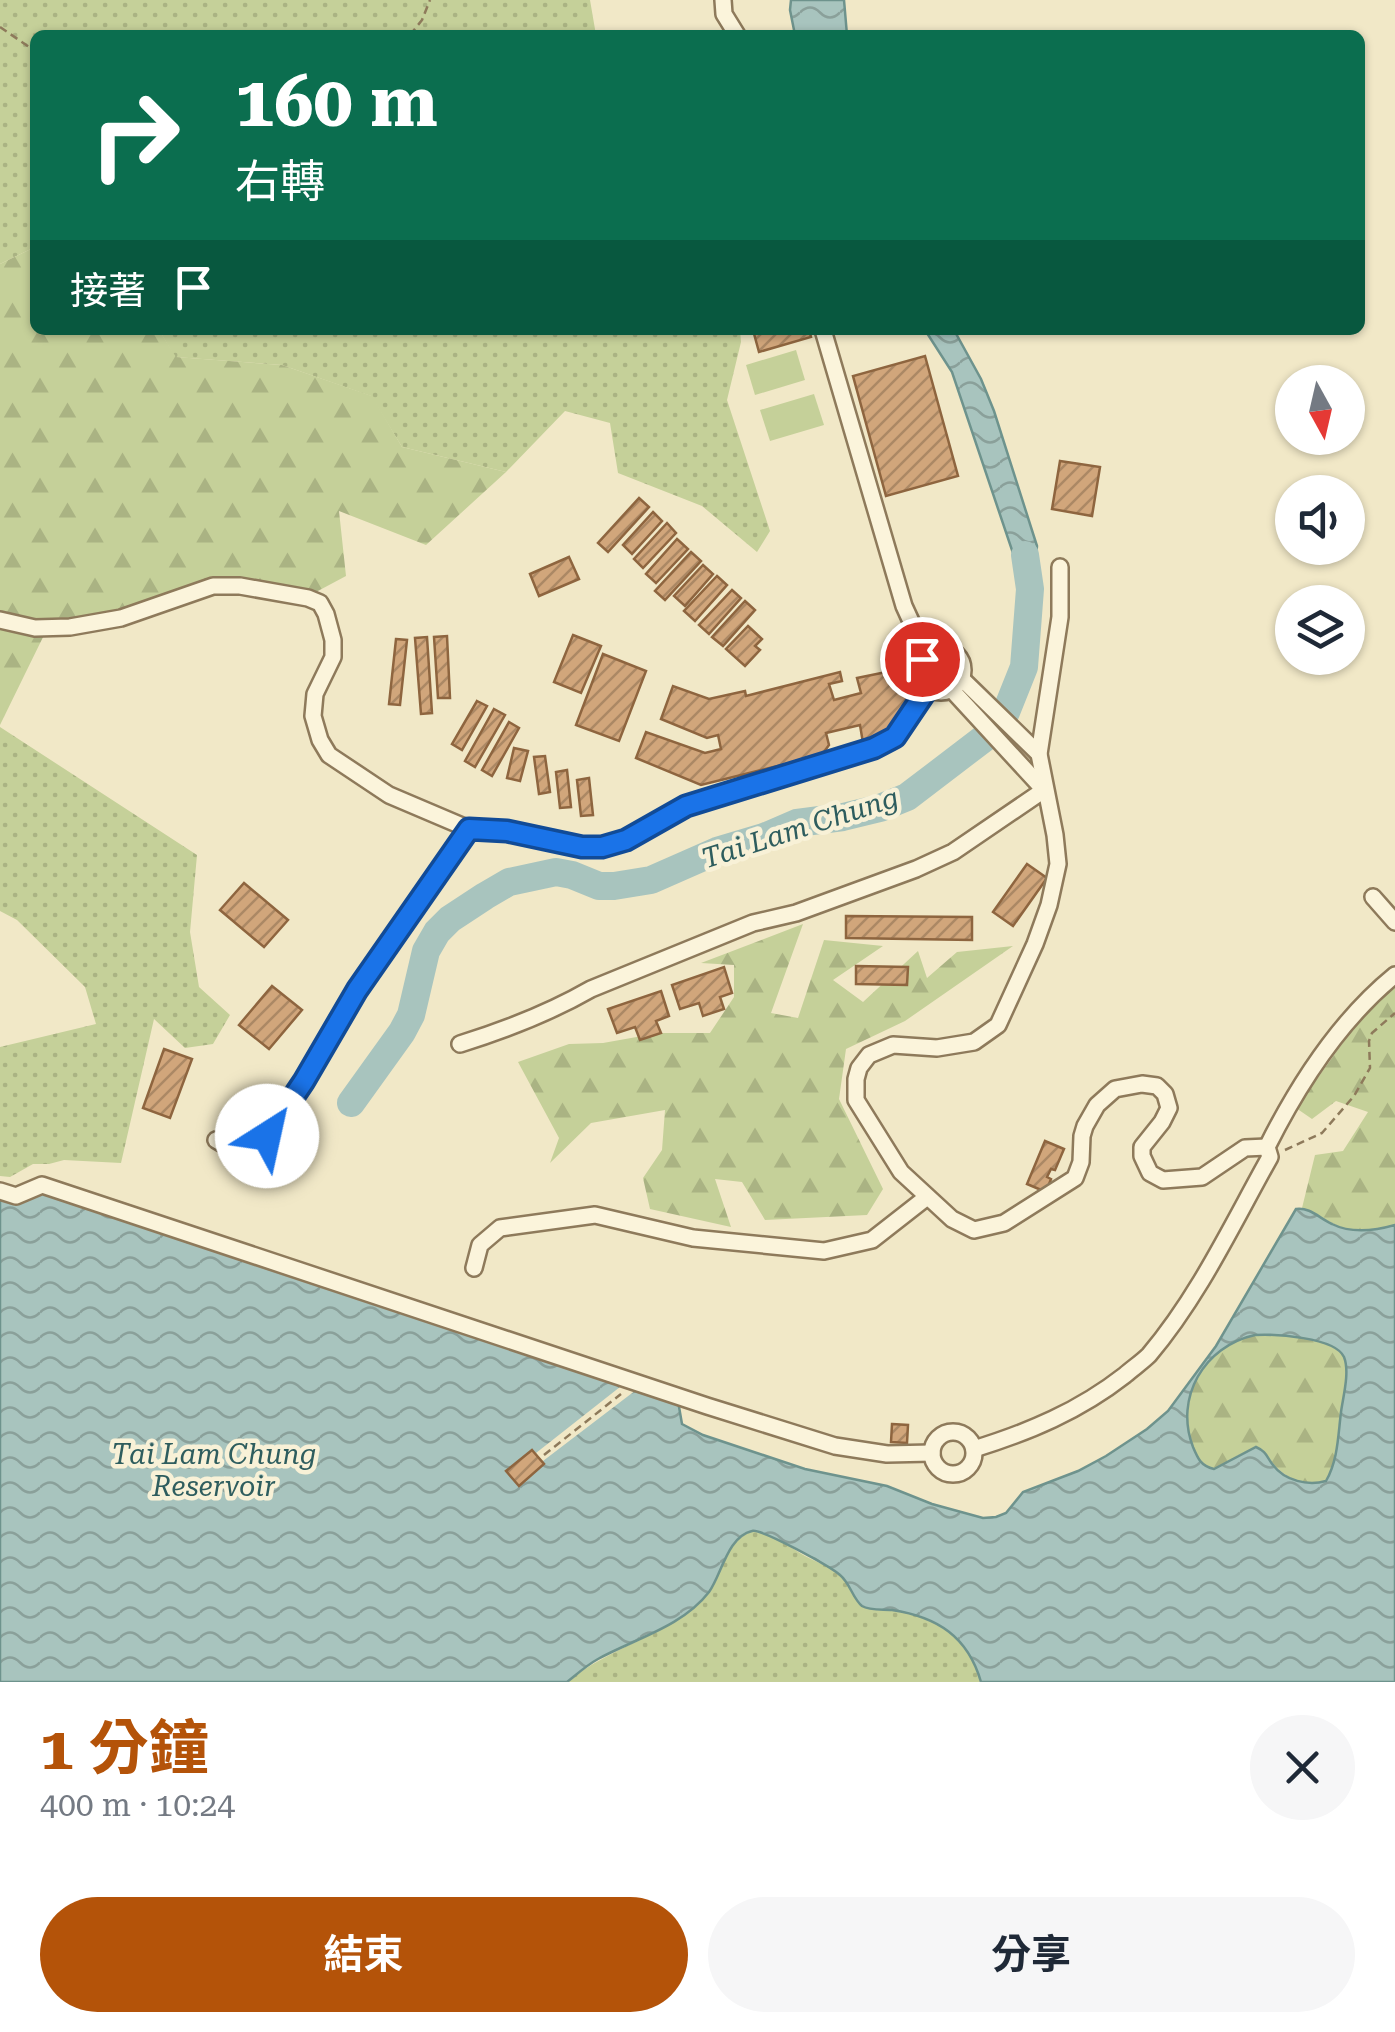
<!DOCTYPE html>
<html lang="zh-TW">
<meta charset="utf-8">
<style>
body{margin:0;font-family:"Roboto Serif","Noto Sans TC",serif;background:#f6f6f7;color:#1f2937;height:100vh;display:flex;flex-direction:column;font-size:38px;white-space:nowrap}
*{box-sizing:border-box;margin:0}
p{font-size:32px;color:#747a83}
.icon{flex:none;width:55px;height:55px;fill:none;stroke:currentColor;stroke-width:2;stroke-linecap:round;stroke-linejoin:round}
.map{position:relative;height:1682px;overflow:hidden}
.sheet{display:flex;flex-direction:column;background:#fff;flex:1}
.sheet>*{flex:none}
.top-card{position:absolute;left:30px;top:30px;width:1335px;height:305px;border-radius:15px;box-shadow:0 2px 8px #0004;background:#0b6e4f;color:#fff;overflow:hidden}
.needle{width:65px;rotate:172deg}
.tools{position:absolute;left:1275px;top:365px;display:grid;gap:20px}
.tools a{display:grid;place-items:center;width:90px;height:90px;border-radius:50%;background:#fff;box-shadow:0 2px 8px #0004;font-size:50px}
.pin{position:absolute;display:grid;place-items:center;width:85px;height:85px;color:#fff;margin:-42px;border:5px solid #fff;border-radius:50%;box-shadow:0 2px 10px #0007}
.me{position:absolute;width:110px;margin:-55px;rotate:35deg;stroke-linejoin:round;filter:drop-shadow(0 0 8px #0008)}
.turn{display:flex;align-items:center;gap:35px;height:210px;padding:0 40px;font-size:45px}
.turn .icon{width:130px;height:130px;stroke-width:2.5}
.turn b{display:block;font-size:70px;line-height:85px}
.then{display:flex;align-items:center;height:95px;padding:0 40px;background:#0003;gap:20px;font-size:38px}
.round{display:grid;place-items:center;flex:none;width:105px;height:105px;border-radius:52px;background:#f6f6f7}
.headline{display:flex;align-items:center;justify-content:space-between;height:170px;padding:0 40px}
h1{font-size:60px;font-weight:700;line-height:75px;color:#b45309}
.button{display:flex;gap:20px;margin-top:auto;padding:20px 40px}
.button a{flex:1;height:115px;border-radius:60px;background:#b45309;color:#fff;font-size:40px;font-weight:700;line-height:115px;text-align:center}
.button a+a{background:#f6f6f7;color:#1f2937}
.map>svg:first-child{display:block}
</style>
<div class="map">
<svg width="1395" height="1682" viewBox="0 0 1395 1682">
<defs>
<pattern id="grass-dots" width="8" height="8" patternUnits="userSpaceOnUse" patternTransform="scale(2.5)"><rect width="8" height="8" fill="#c5d099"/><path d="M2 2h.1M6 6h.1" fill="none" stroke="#aab383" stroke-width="1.8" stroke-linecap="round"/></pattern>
<pattern id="forest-firs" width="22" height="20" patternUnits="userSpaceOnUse" patternTransform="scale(2.5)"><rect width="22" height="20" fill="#c5d099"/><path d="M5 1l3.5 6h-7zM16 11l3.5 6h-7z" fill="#aab383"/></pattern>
<pattern id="water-waves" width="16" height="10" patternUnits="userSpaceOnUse" patternTransform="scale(2.5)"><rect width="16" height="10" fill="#a8c4be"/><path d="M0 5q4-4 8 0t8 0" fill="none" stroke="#8aa09a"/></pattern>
<pattern id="building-hatch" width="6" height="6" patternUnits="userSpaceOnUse" patternTransform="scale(2.5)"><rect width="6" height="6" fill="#d1a67b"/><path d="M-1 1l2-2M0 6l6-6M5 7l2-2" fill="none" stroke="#ab8864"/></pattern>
</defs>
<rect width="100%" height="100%" fill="#f1e8c7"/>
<g fill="url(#grass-dots)">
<polygon points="0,0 590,0 596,35 35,35 35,247 0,264"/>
<polygon points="159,330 740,330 741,342 727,400 770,531 757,552 702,506 618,473 610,423 565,411 506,472 402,447 371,396 282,365 175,357"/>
<polygon points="0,727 197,855 190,932 199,987 230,1015 213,1044 185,1048 154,1019 121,1163 64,1160 49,1164 33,1164 10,1177 0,1176 0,1047 96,1024 85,987 17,920 0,911"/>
<path d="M758,1530C775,1535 789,1547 805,1556C818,1563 834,1568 845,1579C852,1586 854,1599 861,1605C869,1611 883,1609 892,1610C938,1617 968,1636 981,1682H567C609,1647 669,1636 706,1594C723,1574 727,1535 758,1530Z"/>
</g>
<g fill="url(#forest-firs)">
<polygon points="35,247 35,330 159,330 176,357 282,365 372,396 402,447 506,472 426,545 339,511 346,576 316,592 215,591 47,629 0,725 0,264"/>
<polygon points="803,924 771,1013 798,1018 824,940 883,946 833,980 863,1002 918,951 927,978 957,952 1013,946 905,1021 846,1049 839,1099 883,1189 867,1215 765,1220 742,1182 715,1179 731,1227 650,1209 643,1178 662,1150 665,1110 591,1123 550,1163 559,1138 518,1062 569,1044 603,1043 659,1033 710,1033 734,997 734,965 701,963"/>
<path d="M1395,983V1225C1347,1239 1342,1226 1302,1208L1315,1155L1343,1151L1368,1112L1336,1101L1312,1119L1296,1108L1365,1012Z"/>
<path d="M1255,1335C1274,1334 1335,1337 1344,1357C1350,1372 1343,1397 1341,1412C1338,1436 1338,1460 1326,1481C1298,1488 1278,1474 1264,1451C1257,1452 1248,1452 1241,1454C1231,1458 1225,1469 1214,1469C1202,1469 1197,1458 1193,1448C1173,1400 1203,1346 1255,1335Z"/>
</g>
<g fill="#c5d099">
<polygon points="796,350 805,380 755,395 746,365"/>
<polygon points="814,394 824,425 770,441 760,410"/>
</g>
<g fill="url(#water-waves)" stroke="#6e938d" stroke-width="2.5" fill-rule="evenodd">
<polygon points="791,0 844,0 847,35 795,35 790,10"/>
<polygon points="925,330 954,330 981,379 994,411 1037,546 1034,580 1030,589 1019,571 952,372"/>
<path d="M42,1191L678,1401L682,1424L703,1435L805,1469L887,1486L932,1504L983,1518L996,1517L1006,1513L1023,1492L1078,1471L1106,1456L1147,1429L1168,1411L1216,1346L1296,1209C1310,1207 1319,1218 1332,1224C1352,1234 1374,1231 1395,1225V1682H981C968,1637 938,1617 892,1610C884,1609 870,1611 862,1606C853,1599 850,1583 840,1575C831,1567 761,1528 752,1531C727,1537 722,1574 709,1592C682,1627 634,1639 598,1659C587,1665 577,1674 567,1682H0V1196ZM1255,1335C1274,1334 1335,1337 1344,1357C1350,1372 1343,1397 1341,1412C1338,1436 1338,1460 1326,1481C1308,1486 1285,1481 1273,1465C1266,1456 1267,1452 1256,1447L1214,1469C1201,1466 1198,1459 1193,1447C1174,1398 1204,1346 1255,1335Z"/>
</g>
<polygon fill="#f1e8c7" points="625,1383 640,1387 543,1461 544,1464 519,1486 506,1471 532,1450 536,1453"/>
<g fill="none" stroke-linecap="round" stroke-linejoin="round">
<polyline stroke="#a8c4be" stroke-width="28" points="351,1103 402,1032 411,1015 426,951 437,932 450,919 485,896 509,882 556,872 572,875 599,886 614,886 651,880 717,851 764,837 797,823 843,817 880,808 907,797 991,733 1006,712 1024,667 1030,589 1025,555"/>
</g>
<g fill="url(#building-hatch)" stroke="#8e653f" stroke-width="2.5">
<polygon points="753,330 809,330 811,337 759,352"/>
<polygon points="925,356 958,476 886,496 853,376"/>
<polygon points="1060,461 1100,467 1092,516 1052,509"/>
<polygon points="639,498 649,507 608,552 598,543"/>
<polygon points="653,512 662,521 632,554 623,545"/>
<polygon points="667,523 676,533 643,568 634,559"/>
<polygon points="677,539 688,549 656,583 646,574"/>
<polygon points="691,552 701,561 665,600 655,591"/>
<polygon points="569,557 579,579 539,596 530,574"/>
<polygon points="703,565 713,574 685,606 674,596"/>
<polygon points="717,576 727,585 695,621 684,611"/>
<polygon points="732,590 741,598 709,634 699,625"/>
<polygon points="745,601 755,610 723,646 712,637"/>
<polygon points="748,626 762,639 755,646 760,650 745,666 726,649"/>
<polygon points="573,635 601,646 581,693 554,682"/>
<polygon points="447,636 450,698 438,698 434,637"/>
<polygon points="427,637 432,713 421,714 415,638"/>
<polygon points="396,639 407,640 400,705 389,704"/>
<polygon points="603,654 646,671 619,741 576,725"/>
<polygon points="912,658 918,681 893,736 863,743 860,725 826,733 829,745 822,755 701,785 636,758 646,732 705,753 721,749 718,735 707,738 661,719 673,686 709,699 745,691 746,696 840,672 842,681 829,684 834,700 861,693 857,678 901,669 900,660"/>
<polygon points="477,701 487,706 462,750 452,744"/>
<polygon points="494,709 505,715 475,767 465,761"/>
<polygon points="509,722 519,728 492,776 482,770"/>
<polygon points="514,748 528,751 520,781 507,778"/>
<polygon points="545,756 550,792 539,794 534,757"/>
<polygon points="567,770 571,807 560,808 556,772"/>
<polygon points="589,778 593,815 581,816 577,780"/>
<polygon points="1027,864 1047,878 1013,926 993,912"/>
<polygon points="244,883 288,920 264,947 220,910"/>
<polygon points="846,916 972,917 972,940 846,938"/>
<polygon points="856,966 908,967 907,985 856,984"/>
<polygon points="724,967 732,993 720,997 724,1009 703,1016 699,1003 680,1009 672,985"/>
<polygon points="272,986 302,1010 269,1049 239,1025"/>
<polygon points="661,991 669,1016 656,1021 661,1033 640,1040 635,1027 617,1033 608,1009"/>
<polygon points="164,1049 192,1059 170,1118 143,1108"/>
<polygon points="1045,1141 1064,1149 1055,1170 1051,1169 1047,1177 1051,1179 1046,1192 1027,1184"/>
<polygon points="892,1424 908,1425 907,1443 891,1442"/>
<polygon points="532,1450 544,1464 519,1486 506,1471"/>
</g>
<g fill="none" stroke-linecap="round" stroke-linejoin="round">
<g stroke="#8e7a5b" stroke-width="20">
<g id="minor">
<polyline points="723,0 724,14 737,35"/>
<polyline points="823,330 904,606 926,654"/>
<polyline points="1060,567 1060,617 1039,754 1055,835 1058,864 1049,905 1035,944 998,1025 974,1042 937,1048 893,1045 869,1055 859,1068 856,1079 856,1100 901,1172 952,1219 974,1230 1004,1223 1075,1178 1081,1162 1082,1136 1085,1126 1097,1105 1115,1089 1142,1084 1157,1086 1165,1094 1169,1108 1162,1122 1142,1147 1142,1156 1150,1173 1163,1180 1202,1177 1245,1148 1267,1147"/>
<polyline points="0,620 35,628 70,627 121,618 213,586 240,586 308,598 320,603 326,614 333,640 333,657 315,694 313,716 320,740 329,755 389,795 469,829 507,831 582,847 603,847 626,840 686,806 875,749 895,737 927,688"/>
<circle cx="941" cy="670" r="22"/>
<polyline points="961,678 1039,754"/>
<polyline points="1373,897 1395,922"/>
<path d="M460,1044C505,1030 551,1012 591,989L753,923L796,913L916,869L953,852L1044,790L951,689"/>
<polyline points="216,1140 235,1151 253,1147 267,1136 305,1081 357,991 469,829"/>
<polyline points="0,1191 16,1196 42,1185 707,1406 835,1446 887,1454 932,1453"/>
<polyline points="474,1268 480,1245 500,1228 595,1215 693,1238 824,1251 872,1240 927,1197"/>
<circle cx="953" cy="1453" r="21"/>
<path d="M974,1449C1029,1432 1079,1411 1125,1375C1133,1368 1142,1362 1149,1355C1199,1296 1233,1223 1270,1157L1267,1147C1298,1085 1341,1019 1395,975"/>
</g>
</g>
<g stroke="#8e7a5b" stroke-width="2.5" stroke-dasharray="8 5" stroke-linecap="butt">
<polyline points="0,27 35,51"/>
<polyline points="410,35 422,20 430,0"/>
<polyline points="1285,1150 1322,1133 1354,1096 1370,1068 1369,1041 1372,1033 1395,1013"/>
<polyline points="544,1455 621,1394"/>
</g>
<use href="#minor" stroke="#fbf4db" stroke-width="15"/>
</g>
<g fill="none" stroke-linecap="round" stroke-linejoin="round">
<g stroke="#114b97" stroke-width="25">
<path id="route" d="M267,1136L304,1081L357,990L469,829L507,831L582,847H602L626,840L686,806L874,748L895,737L928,688C919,679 917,670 922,659"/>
</g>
<use href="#route" stroke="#1a73e8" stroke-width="18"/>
</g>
<g text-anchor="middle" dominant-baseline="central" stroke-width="9" stroke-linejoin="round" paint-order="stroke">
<g font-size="28" font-style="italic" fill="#2e5d5e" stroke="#f8f1d7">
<text transform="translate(800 828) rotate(-18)">Tai Lam Chung</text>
<text x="214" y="1454">Tai Lam Chung<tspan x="214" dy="32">Reservoir</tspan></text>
</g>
</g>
</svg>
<div class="tools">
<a><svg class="needle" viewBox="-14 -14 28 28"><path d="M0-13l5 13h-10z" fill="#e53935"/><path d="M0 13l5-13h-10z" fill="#747a83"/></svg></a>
<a><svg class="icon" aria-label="sound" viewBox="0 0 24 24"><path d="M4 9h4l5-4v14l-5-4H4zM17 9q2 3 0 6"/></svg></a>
<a><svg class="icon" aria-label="layers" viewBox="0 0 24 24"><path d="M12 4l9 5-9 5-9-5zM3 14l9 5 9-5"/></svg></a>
</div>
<div class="pin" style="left:922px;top:659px;background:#d93025"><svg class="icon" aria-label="arrive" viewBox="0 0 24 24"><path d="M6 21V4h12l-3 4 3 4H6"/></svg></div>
<svg class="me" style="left:267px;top:1136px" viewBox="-20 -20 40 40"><circle r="19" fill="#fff"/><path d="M0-13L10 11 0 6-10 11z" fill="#1a73e8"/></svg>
<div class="top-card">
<div class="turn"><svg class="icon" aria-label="right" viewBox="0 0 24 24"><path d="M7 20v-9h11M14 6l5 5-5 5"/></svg><div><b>160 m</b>右轉</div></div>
<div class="then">接著<svg class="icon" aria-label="arrive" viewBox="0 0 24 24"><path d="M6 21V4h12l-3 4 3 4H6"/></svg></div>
</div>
</div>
<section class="sheet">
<div class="headline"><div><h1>1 分鐘</h1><p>400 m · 10:24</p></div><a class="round"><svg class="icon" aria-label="close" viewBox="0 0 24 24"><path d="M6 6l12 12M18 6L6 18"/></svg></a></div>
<div class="button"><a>結束</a><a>分享</a></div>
</section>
